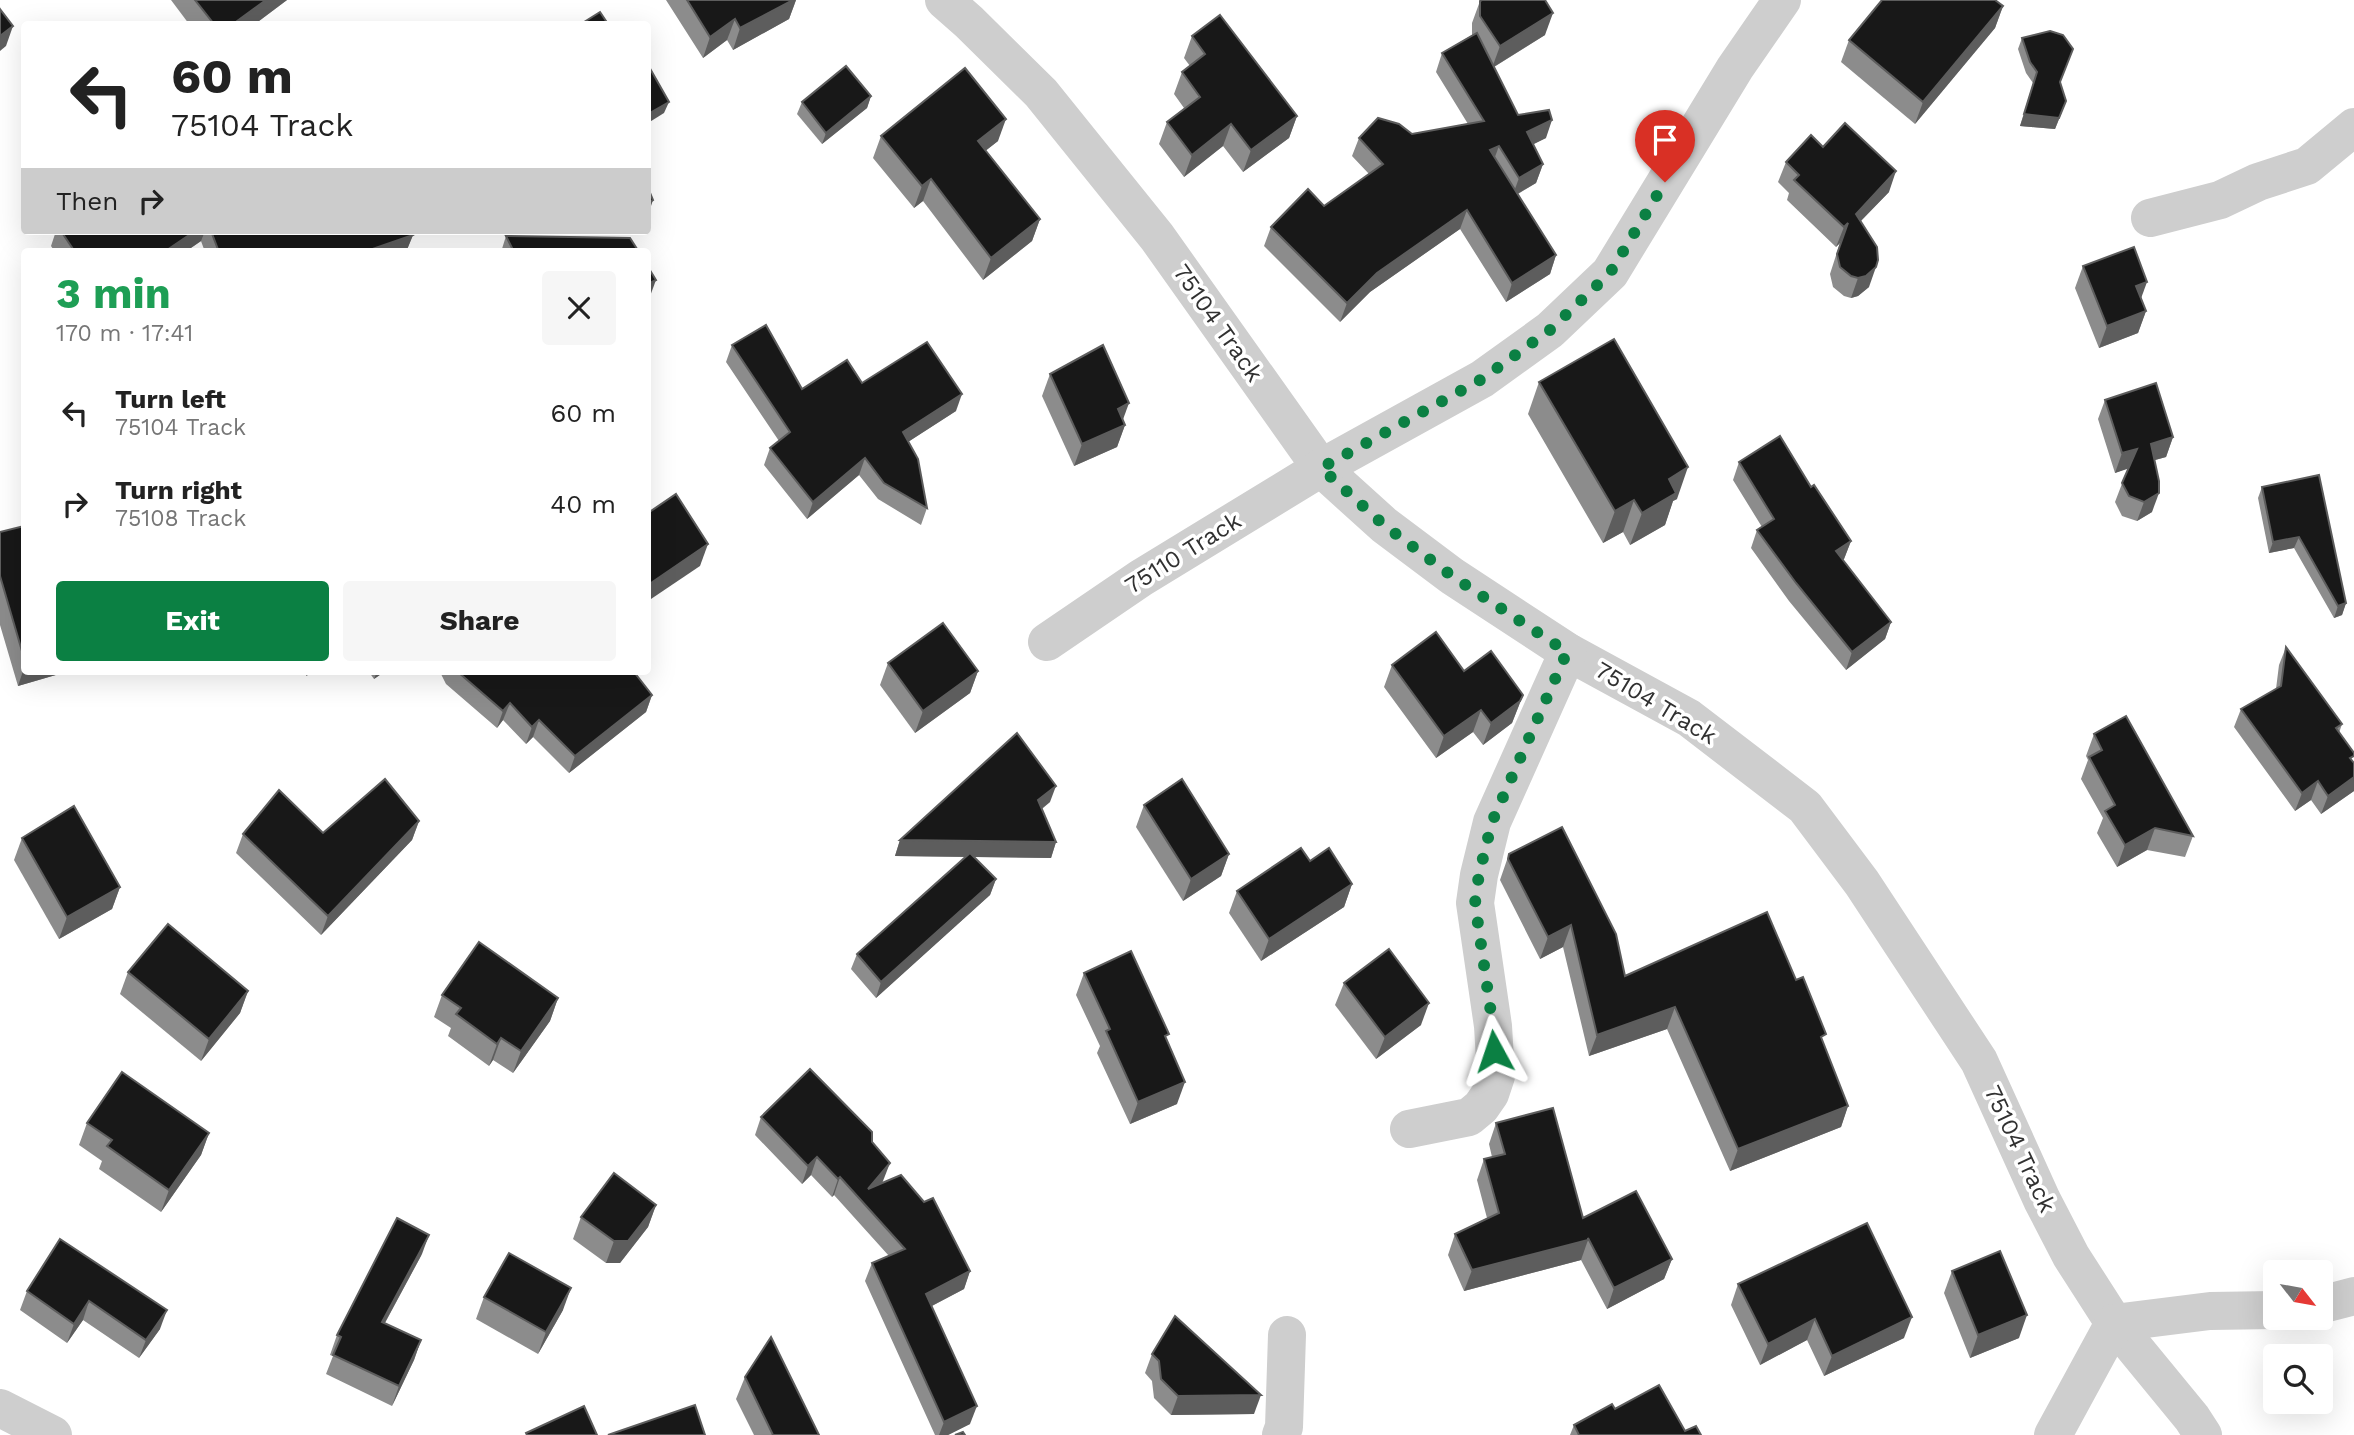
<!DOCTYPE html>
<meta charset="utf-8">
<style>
body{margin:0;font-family:"Work Sans",sans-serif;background:#f6f6f6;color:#222;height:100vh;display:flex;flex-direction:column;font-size:26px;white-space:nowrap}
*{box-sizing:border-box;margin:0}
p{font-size:23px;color:#767676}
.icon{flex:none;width:38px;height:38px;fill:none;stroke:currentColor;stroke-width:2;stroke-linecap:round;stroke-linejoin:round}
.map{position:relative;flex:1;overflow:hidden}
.drawer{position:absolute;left:21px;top:248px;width:630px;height:427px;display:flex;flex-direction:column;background:#fff;border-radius:7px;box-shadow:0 7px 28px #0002}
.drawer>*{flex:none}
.hud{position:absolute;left:21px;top:21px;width:630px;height:214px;border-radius:7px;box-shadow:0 7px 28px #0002;background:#fff;color:#222;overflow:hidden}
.needle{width:46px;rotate:121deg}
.tools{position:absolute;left:2263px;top:1260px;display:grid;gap:14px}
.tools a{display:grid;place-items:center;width:70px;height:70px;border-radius:7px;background:#fff;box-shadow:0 7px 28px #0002;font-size:35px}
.pin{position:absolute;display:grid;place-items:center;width:60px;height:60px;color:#fff;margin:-72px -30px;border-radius:50% 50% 50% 0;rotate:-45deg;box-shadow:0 0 7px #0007}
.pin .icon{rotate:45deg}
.me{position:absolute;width:77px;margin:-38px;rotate:355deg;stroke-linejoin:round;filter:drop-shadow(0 0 5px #0008)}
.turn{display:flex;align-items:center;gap:24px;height:147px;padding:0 35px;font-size:32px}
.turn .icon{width:91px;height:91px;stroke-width:2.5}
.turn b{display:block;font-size:49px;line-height:60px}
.then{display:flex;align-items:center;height:66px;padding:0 35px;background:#0003;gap:14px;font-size:26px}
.round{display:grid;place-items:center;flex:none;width:74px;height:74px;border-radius:7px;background:#f6f6f6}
.headline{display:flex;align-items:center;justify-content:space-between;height:119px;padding:0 35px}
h1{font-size:42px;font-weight:700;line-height:52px;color:#1e9e55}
.primary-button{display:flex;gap:14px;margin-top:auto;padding:14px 35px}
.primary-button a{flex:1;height:80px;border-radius:7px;background:#0b8043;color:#fff;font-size:28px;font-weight:700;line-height:80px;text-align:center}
.primary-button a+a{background:#f6f6f6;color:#222}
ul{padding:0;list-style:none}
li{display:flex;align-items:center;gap:21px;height:91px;padding:0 35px}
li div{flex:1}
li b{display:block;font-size:26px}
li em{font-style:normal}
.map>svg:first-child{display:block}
</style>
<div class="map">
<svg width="2354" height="1435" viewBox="0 0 2354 1435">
<rect width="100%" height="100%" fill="#fff"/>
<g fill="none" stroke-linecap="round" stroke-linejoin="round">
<g stroke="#cecece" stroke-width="38">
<polyline points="944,0 969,22 1041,93 1157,237 1321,468 1384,525 1452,576 1568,652 1689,718 1805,807 1862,883 1979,1061 2042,1200 2071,1256 2114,1323 2192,1418 2203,1435"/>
<polyline points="2150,218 2220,200 2258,182 2307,166 2354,127"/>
<polyline points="1047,642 1141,578 1321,468 1482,379 1550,330 1610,273 1735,68 1782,0"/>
<polyline points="1409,1129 1469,1117 1481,1107 1490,1094 1496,1076 1493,1026 1475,903 1479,875 1492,822 1568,652"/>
<polyline points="2320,1305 2354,1296"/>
<polyline points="0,1408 53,1435"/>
<polyline points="1281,1435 1284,1427 1287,1335"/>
<polyline points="2053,1435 2114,1323 2210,1311 2275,1310"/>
</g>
</g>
<g fill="#8c8c8c">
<polygon points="171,0 287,0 255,24 189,24"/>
<polygon points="666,0 796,0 789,19 733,50 727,40 703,58"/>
<polygon points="1480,1 1545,35 1494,67 1518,115 1546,138 1533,144 1543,164 1536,183 1518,194 1556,255 1550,274 1506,302 1460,229 1370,292 1340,322 1264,246 1271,227 1324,206 1369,174 1352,156 1359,138 1412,134 1468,124 1436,72 1442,53 1472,35 1472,23"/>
<polygon points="2003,6 1995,28 1915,124 1841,62 1849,40"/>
<polygon points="1192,36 1297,116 1289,138 1243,172 1223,146 1184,177 1159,144 1167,122 1184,108 1174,94 1182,72 1190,66 1184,58"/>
<polygon points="2022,38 2060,82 2062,112 2055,129 2020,126 2033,83 2026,73 2018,49"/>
<polygon points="871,96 867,108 822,144 797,114 802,102"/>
<polygon points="881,136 998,141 985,151 1040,219 1032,241 983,280 923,201 914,208 873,158"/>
<polygon points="1823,147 1889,192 1860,222 1869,287 1858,296 1851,298 1844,296 1833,287 1830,274 1840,243 1836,247 1787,200 1789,193 1778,182 1786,162"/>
<polygon points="56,231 410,231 413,235 406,252 205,252 201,241 185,252 55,252 51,246"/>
<polygon points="506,236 639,252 501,252"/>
<polygon points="2083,266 2141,298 2146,311 2138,333 2099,348 2075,288"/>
<polygon points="732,345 802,389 862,383 956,411 908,442 927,508 921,525 878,499 859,475 807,519 764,465 770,448 779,441 726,362"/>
<polygon points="1050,374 1125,425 1117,447 1074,466 1042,396"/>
<polygon points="1539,382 1677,499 1673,501 1665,525 1630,545 1623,532 1603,543 1528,414"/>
<polygon points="2105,400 2173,437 2166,457 2155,460 2152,512 2137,521 2122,516 2115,502 2128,468 2115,473 2098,419"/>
<polygon points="1739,462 1811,487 1851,541 1844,559 1843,560 1891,622 1885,639 1846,670 1789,601 1751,548 1757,530 1762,527 1733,480"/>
<polygon points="2319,475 2346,603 2342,615 2334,618 2294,548 2269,553 2258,498 2262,487"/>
<polygon points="24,528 24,672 66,672 18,686 0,625 0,532"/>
<polygon points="2286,647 2342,724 2339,733 2353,762 2354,791 2321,814 2311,800 2295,811 2234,727 2241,709 2276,689 2279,665"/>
<polygon points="888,663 978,671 970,693 915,733 880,685"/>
<polygon points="1392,665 1464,671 1523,695 1512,723 1483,745 1473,732 1436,758 1384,687"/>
<polygon points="369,672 384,672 374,679"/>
<polygon points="440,672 634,672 652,695 646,712 569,773 533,737 526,744 503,720 497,728 446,684"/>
<polygon points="2094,734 2193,836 2185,857 2147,850 2117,867 2097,833 2103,818 2081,779 2088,760 2086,756"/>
<polygon points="1050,802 1042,809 1056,842 1051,858 974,857 996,879 990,895 876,998 851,969 857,954 965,857 895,856 900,840"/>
<polygon points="1144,805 1229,854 1221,876 1183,901 1136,827"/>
<polygon points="419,821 412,840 321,935 236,853 243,834 323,833"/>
<polygon points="22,838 120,887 112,909 59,939 14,860"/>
<polygon points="1509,854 1625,976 1823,1042 1848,1106 1841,1127 1730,1171 1667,1029 1589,1056 1563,947 1540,959 1500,880"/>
<polygon points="1310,861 1352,884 1344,907 1261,961 1229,913 1237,891"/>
<polygon points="128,972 248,991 240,1013 201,1061 120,994"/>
<polygon points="1084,973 1177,1104 1130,1124 1097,1053 1100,1046 1076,995"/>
<polygon points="1344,983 1421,1025 1376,1059 1335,1005"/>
<polygon points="442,995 558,998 550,1021 513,1073 493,1060 489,1066 448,1036 451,1028 434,1017"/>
<polygon points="761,1117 872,1142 883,1181 881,1184 970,1271 964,1289 932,1306 970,1424 948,1435 935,1435 865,1281 872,1263 889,1256 834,1195 832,1197 811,1175 802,1184 755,1135"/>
<polygon points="87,1123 209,1133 201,1155 161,1212 99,1169 102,1161 79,1145"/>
<polygon points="1496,1123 1583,1218 1672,1259 1664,1279 1607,1309 1581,1260 1464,1291 1448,1255 1455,1234 1487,1218 1477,1180 1484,1159 1492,1157 1489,1144"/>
<polygon points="656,1205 648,1227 620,1263 606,1263 573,1239 581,1217"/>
<polygon points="60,1239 160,1329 139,1358 83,1320 67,1343 20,1310 27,1291"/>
<polygon points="422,1254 385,1323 421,1340 414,1360 392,1406 326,1374 333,1356 330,1355 337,1335"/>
<polygon points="1952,1271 2019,1338 1970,1358 1944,1293"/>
<polygon points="1738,1284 1904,1338 1824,1376 1807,1340 1760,1365 1731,1305"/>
<polygon points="484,1297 563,1310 538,1354 476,1319"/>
<polygon points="1152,1354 1254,1414 1171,1415 1154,1398 1152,1381 1145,1373"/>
<polygon points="745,1377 819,1435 754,1435 736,1399"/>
<polygon points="1615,1409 1685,1431 1701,1435 1570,1435 1574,1425"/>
</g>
<g fill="#5d5d5d">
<polygon points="266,0 287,0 255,24 233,24"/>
<polygon points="793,0 796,0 789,19 733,50 740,28"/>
<polygon points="2003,6 1995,28 1915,124 1923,102"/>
<polygon points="1553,13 1545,35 1492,68 1500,46"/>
<polygon points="735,19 727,40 703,58 710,37"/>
<polygon points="13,26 6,46 0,51 0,36"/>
<polygon points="871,96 867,108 822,144 826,133"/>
<polygon points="2066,101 2055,129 2020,126 2024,114"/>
<polygon points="669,102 664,113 648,123 648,114"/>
<polygon points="1297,116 1289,138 1243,172 1251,150"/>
<polygon points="1006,119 998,141 970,163 978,141"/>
<polygon points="1552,120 1546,138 1520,151 1527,132"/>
<polygon points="1231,124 1223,146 1184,177 1192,155"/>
<polygon points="1499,146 1492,165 1490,150"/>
<polygon points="1543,164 1536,183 1512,197 1519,178"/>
<polygon points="1896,171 1889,192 1848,234 1856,214"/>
<polygon points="931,179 923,201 914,208 922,186"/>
<polygon points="653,200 649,212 648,213 648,203"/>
<polygon points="1467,210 1460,229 1370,292 1340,322 1347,303 1377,273"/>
<polygon points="1040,219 1032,241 983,280 991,258"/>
<polygon points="1848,223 1840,243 1836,247 1844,227"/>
<polygon points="195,231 205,231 201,241 185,252 164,252"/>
<polygon points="413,235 406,252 364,252"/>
<polygon points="1556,255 1550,274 1506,302 1512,283"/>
<polygon points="1876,267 1869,287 1858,296 1851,298 1858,278"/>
<polygon points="656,280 649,299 648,300 648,284"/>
<polygon points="2147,282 2139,304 2136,286"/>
<polygon points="2146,311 2138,333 2099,348 2107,326"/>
<polygon points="962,394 956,411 897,449 903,432"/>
<polygon points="1129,403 1121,425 1118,409"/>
<polygon points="1125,425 1117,447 1074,466 1082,444"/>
<polygon points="2173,437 2166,457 2144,463 2151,444"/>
<polygon points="2137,449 2130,468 2115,473 2122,453"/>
<polygon points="865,458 859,475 807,519 813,502"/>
<polygon points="1688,467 1677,499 1673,501 1665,525 1630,545 1642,513 1669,479"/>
<polygon points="2159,493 2152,512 2137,521 2144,502"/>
<polygon points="1634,500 1623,532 1603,543 1615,511"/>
<polygon points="2299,537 2294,548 2269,553 2273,542"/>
<polygon points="1851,541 1844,559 1829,569 1836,551"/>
<polygon points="708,544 700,566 648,601 648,585"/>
<polygon points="2346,603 2342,615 2334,618 2338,606"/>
<polygon points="1891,622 1885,639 1846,670 1852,652"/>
<polygon points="24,668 24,672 66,672 18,686"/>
<polygon points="978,671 970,693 915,733 923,711"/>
<polygon points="307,672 314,672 306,676"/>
<polygon points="377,672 384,672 374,679"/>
<polygon points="652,695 646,712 569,773 575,756"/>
<polygon points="1523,695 1512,723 1483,745 1491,723"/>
<polygon points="510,703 503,720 497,728 503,711"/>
<polygon points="1481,710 1473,732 1436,758 1444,736"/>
<polygon points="539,720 533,737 526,744 532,727"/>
<polygon points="2354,777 2354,791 2321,814 2328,796"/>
<polygon points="2318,781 2311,800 2295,811 2302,793"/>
<polygon points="1056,786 1050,802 1032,816 1038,800"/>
<polygon points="419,821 412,840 321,935 328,916"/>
<polygon points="2155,828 2147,850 2117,867 2125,845"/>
<polygon points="900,840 1056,842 1051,858 895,856"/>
<polygon points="1229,854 1221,876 1183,901 1191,879"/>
<polygon points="996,879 990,895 876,998 881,982"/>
<polygon points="1352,884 1344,907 1261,961 1269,939"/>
<polygon points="120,887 112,909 59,939 67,917"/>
<polygon points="1571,925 1563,947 1540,959 1548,937"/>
<polygon points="248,991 240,1013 201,1061 209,1039"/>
<polygon points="558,998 550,1021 513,1073 521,1051"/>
<polygon points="1429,1003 1421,1025 1376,1059 1385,1037"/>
<polygon points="1675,1007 1667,1029 1589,1056 1597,1035"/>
<polygon points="501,1038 493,1060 489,1066 497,1044"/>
<polygon points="1185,1082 1177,1104 1130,1124 1138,1102"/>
<polygon points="1848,1106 1841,1127 1730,1171 1738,1149"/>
<polygon points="209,1133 201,1155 161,1212 169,1190"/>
<polygon points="817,1157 811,1175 802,1184 808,1166"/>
<polygon points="890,1163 883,1181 864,1204 868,1189"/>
<polygon points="840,1177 834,1195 832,1197 838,1179"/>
<polygon points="656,1205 648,1227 620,1263 606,1263 614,1241"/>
<polygon points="429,1235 422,1254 375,1341 382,1322"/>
<polygon points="1588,1240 1581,1260 1464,1291 1472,1270"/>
<polygon points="1672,1259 1664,1279 1607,1309 1614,1288"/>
<polygon points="970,1271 964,1289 920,1312 926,1294"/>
<polygon points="571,1288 563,1310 538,1354 546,1332"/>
<polygon points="89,1301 83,1320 67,1343 74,1324"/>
<polygon points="167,1310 160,1329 139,1358 146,1340"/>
<polygon points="2027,1315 2019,1338 1970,1358 1978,1335"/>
<polygon points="1912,1317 1904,1338 1824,1376 1832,1356"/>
<polygon points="1815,1319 1807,1340 1760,1365 1768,1344"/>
<polygon points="421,1340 414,1360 392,1406 399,1386"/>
<polygon points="1261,1395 1254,1414 1171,1415 1178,1396"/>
<polygon points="977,1406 970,1424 948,1435 939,1435 944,1422"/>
</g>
<g fill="#181818" stroke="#5d5d5d" stroke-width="2">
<polygon points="195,0 266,0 233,24 214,24"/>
<polygon points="687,0 793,0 740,28 735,19 710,37"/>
<polygon points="1482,0 1545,0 1553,13 1500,46 1480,16 1480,1"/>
<polygon points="1882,0 1995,0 2003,6 1923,102 1849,40"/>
<polygon points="0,9 13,26 0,36"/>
<polygon points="600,12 608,24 581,24"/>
<polygon points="1220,15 1297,116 1251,150 1231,124 1192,155 1167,122 1200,97 1182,72 1205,54 1192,36"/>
<polygon points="2050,31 2063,35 2073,49 2060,82 2066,101 2059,118 2024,114 2037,72 2030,62 2022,38"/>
<polygon points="1477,33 1518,115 1549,110 1552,120 1527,132 1543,164 1519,178 1499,146 1490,150 1556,255 1512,283 1467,210 1377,273 1347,303 1271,227 1308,189 1324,206 1383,164 1359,138 1378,118 1399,124 1412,134 1484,121 1442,53"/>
<polygon points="648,65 669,102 648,114"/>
<polygon points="846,66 871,96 826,133 802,102"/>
<polygon points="965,68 1006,119 978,141 1040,219 991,258 931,179 922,186 881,136"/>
<polygon points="1845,123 1896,171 1856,214 1877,247 1878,260 1876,267 1866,276 1858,278 1851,276 1840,267 1837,254 1848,223 1844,227 1794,180 1799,175 1786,162 1811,135 1823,147"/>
<polygon points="648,188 653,200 648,203"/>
<polygon points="61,231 195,231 164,252 75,252"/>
<polygon points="211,231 410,231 413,235 364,252 219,252"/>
<polygon points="506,236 630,238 639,252 514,252"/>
<polygon points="2134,247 2147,282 2136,286 2146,311 2107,326 2083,266"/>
<polygon points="648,267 656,280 648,284"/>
<polygon points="766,325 802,389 847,360 862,383 927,342 962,394 903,432 918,459 927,508 884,483 865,458 813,502 770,448 790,432 732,345"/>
<polygon points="1614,339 1688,467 1669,479 1676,493 1642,513 1634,500 1615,511 1539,382"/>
<polygon points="1103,345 1129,403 1118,409 1125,425 1082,444 1050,374"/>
<polygon points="2156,383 2173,437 2151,444 2159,481 2159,493 2144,502 2129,496 2122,483 2137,449 2122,453 2105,400"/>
<polygon points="1780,436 1811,487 1814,485 1851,541 1836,551 1891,622 1852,652 1796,583 1757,530 1774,519 1739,462"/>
<polygon points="2319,475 2346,603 2338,606 2299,537 2273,542 2262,487"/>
<polygon points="676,494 708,544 648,585 648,513"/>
<polygon points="24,526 24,658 0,576 0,532"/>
<polygon points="943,623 978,671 923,711 888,663"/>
<polygon points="1436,632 1464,671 1491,651 1523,695 1520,701 1491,723 1481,710 1444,736 1392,665"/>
<polygon points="2286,647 2342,724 2336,728 2354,753 2354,756 2350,758 2354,763 2354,777 2328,796 2318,781 2302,793 2241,709 2281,686"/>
<polygon points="458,672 634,672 652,695 575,756 539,720 532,727 510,703 503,711"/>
<polygon points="2126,716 2193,836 2155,828 2125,845 2105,811 2115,805 2089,757 2102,750 2094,734"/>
<polygon points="1017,733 1056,786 1038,800 1056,842 900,840"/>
<polygon points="385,779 419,821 328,916 243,834 279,790 323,833"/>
<polygon points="1182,779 1229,854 1191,879 1144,805"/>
<polygon points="74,806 120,887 67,917 22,838"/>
<polygon points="1562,827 1616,934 1625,976 1767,912 1796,980 1803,977 1826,1034 1821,1037 1848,1106 1738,1149 1675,1007 1597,1035 1571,925 1548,937 1508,859 1509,854"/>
<polygon points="1301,848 1310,861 1329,848 1352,884 1269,939 1237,891"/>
<polygon points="970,853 996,879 881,982 857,954"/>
<polygon points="168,924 248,991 209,1039 128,972"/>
<polygon points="479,942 558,998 521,1051 501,1038 497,1044 456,1014 461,1008 442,995"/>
<polygon points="1389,949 1429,1003 1385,1037 1344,983"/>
<polygon points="1131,951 1169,1034 1165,1036 1185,1082 1138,1102 1106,1031 1110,1029 1084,973"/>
<polygon points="810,1069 872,1132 872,1142 890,1163 868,1189 901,1175 924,1202 933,1198 970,1271 926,1294 977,1406 944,1422 872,1263 905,1249 840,1177 838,1179 817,1157 808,1166 761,1117"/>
<polygon points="122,1072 209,1133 169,1190 107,1146 112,1140 87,1123"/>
<polygon points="1553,1108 1583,1218 1636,1191 1672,1259 1614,1288 1588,1238 1588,1240 1472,1270 1455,1234 1499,1213 1484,1159 1505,1154 1496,1123"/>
<polygon points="614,1173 656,1205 628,1241 614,1241 581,1217"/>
<polygon points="397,1218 429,1235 382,1322 421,1340 399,1386 333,1355 341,1337 337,1335"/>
<polygon points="1867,1223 1912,1317 1832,1356 1815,1319 1768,1344 1738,1284"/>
<polygon points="60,1239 167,1310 146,1340 89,1301 74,1324 27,1291"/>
<polygon points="2000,1251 2027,1315 1978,1335 1952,1271"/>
<polygon points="509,1253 571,1288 546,1332 484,1297"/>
<polygon points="1175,1316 1261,1395 1178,1396 1161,1379 1159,1361 1152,1354"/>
<polygon points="771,1337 819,1435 773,1435 745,1377"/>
<polygon points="1659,1385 1685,1431 1696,1426 1701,1435 1579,1435 1574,1425 1612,1404 1615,1409"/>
<polygon points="695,1405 705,1435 608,1435"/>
<polygon points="584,1406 597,1435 527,1435 526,1433"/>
<polygon points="963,1432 965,1435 955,1435"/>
</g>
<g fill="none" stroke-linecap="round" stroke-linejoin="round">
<polyline stroke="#0b8043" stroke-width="12" stroke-dasharray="0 21.6" points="1494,1051 1493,1027 1475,903 1479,874 1492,822 1567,652 1452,576 1384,525 1321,468 1482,379 1550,330 1610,273 1665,182"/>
</g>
<g text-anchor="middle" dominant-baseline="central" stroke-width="7" stroke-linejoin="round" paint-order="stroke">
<g font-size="24" fill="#313131" stroke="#fff">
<text transform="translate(1218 323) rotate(55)">75104 Track</text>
<text transform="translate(1183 553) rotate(-32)">75110 Track</text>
<text transform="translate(1656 703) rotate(31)">75104 Track</text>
<text transform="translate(2020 1149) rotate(65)">75104 Track</text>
</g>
</g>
</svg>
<div class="tools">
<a><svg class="needle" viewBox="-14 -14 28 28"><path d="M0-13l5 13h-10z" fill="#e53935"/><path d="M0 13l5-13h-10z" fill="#767676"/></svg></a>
<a><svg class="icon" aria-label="search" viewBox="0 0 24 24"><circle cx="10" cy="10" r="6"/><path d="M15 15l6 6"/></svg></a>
</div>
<div class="pin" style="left:1665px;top:182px;background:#d93025"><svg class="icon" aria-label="arrive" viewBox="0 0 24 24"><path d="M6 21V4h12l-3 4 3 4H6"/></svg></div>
<svg class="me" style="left:1494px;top:1051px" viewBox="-20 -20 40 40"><path d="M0-17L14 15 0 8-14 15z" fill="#0b8043" stroke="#fff" stroke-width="4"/></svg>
<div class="hud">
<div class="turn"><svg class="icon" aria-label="left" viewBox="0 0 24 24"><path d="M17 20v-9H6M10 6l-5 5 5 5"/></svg><div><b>60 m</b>75104 Track</div></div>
<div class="then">Then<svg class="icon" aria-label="right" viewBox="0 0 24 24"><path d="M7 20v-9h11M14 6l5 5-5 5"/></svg></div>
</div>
<section class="drawer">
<div class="headline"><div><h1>3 min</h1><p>170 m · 17:41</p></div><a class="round"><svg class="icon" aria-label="close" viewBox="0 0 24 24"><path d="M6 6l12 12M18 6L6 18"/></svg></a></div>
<ul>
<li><svg class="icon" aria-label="left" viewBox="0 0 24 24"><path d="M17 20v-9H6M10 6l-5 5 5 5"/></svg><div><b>Turn left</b><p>75104 Track</p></div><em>60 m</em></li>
<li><svg class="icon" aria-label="right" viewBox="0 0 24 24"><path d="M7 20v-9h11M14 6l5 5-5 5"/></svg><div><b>Turn right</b><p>75108 Track</p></div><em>40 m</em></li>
</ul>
<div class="primary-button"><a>Exit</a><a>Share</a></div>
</section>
</div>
